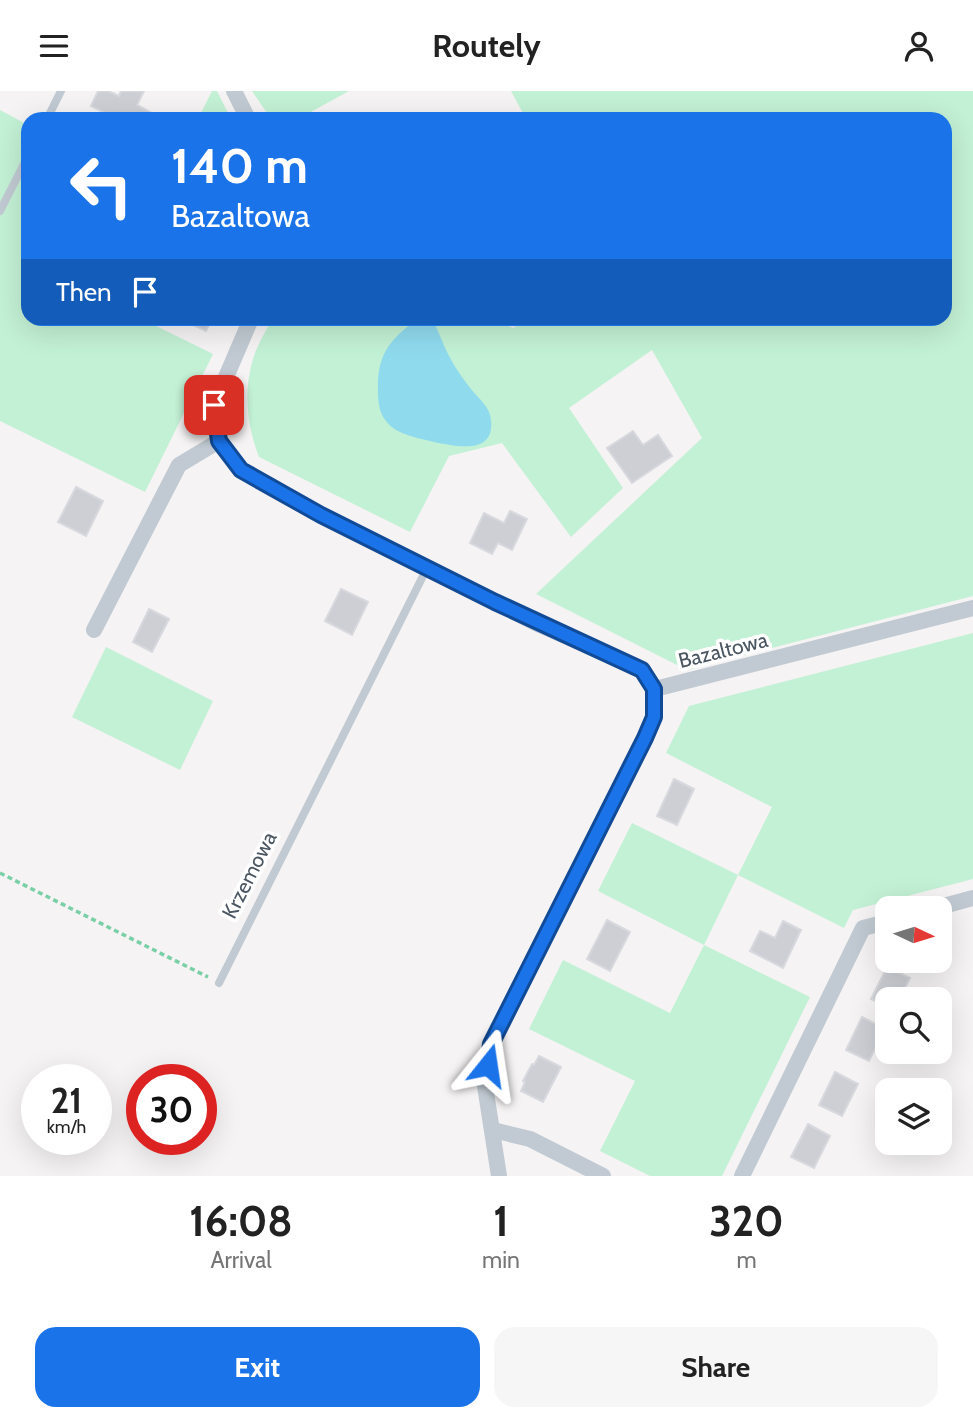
<!DOCTYPE html>
<style>
body{margin:0;font-family:Cabin,sans-serif;background:#f6f6f6;color:#222;height:100vh;display:flex;flex-direction:column;font-size:26px;white-space:nowrap}
*{box-sizing:border-box;margin:0}
p{font-size:23px;color:#767676}
.icon{flex:none;width:38px;height:38px;fill:none;stroke:currentColor;stroke-width:2;stroke-linecap:round;stroke-linejoin:round}
.map{position:relative;height:1085px;overflow:hidden}
.details{display:flex;flex-direction:column;background:#fff;flex:1}
.details>*{flex:none}
.banner{position:absolute;left:21px;top:21px;width:931px;height:214px;border-radius:21px;box-shadow:0 7px 28px #0002;background:#1a73e8;color:#fff;overflow:hidden}
.needle{width:46px;rotate:94deg}
.buttons{position:absolute;left:875px;top:805px;display:grid;gap:14px}
.buttons a{display:grid;place-items:center;width:77px;height:77px;border-radius:14px;background:#fff;box-shadow:0 7px 28px #0002;font-size:35px}
.speed{position:absolute;left:21px;top:973px;display:flex;gap:14px;font-size:35px;font-weight:700;text-align:center}
.speed>*{display:grid;place-content:center;width:91px;height:91px;border-radius:50%;background:#fff;box-shadow:0 7px 28px #0002;line-height:1}
.speed small{font-size:18px;font-weight:400}
.speed .limit{border:10px solid #d22;background:#fff;color:#111}
.pin{position:absolute;display:grid;place-items:center;width:60px;height:60px;color:#fff;margin:-30px;border-radius:14px;box-shadow:0 4px 10px #0006}
.me{position:absolute;width:77px;margin:-38px;rotate:15deg;stroke-linejoin:round;filter:drop-shadow(0 0 5px #0008)}
.turn{display:flex;align-items:center;gap:24px;height:147px;padding:0 35px;font-size:32px}
.turn .icon{width:91px;height:91px;stroke-width:2.5}
.turn b{display:block;font-size:49px;line-height:60px}
.then{display:flex;align-items:center;height:66px;padding:0 35px;background:#0003;gap:14px;font-size:26px}
.eta{display:flex;justify-content:space-evenly;align-items:center;height:119px;text-align:center}
.eta b{font-size:42px;font-weight:700;line-height:49px}
.button{display:flex;gap:14px;margin-top:auto;padding:14px 35px}
.button a{flex:1;height:80px;border-radius:21px;background:#1a73e8;color:#fff;font-size:28px;font-weight:700;line-height:80px;text-align:center}
.button a+a{background:#f6f6f6;color:#222}
header{display:flex;justify-content:space-between;align-items:center;height:91px;padding:0 35px;background:#fff;font-size:32px;font-weight:700}
.map>svg:first-child{display:block}
</style>
<header><svg class="icon" aria-label="menu" viewBox="0 0 24 24"><path d="M4 6h16M4 12h16M4 18h16"/></svg>Routely<svg class="icon" aria-label="person" viewBox="0 0 24 24"><circle cx="12" cy="8" r="4"/><path d="M4 21q1-7 8-7t8 7"/></svg></header>
<div class="map">
<svg width="973" height="1085" viewBox="0 0 973 1085">
<rect width="100%" height="100%" fill="#f5f3f3"/>
<g fill="#c3f1d5">
<polygon points="212,0 217,0 231,28 198,28"/>
<polygon points="252,0 349,0 298,28 271,28"/>
<path d="M511,0H973V505L687,579L536,503L702,347L652,259L569,317L623,397L571,446L502,352L449,365L410,441L259,366C247,335 243,300 253,268C257,254 266,240 272,228H494L513,237L530,228H945V28H526Z"/>
<polygon points="0,19 28,34 28,228 142,228 213,263 145,401 0,330"/>
<polygon points="973,542 973,788 853,819 844,837 738,784 704,854 810,906 722,1085 650,1085 600,1060 635,990 529,938 563,869 670,922 704,854 598,800 632,732 738,784 772,716 666,662 689,615"/>
<polygon points="106,556 213,610 180,679 72,626"/>
</g>
<path fill="#90daee" d="M416,229H432C439,240 442,251 448,263C454,275 463,288 471,298C479,308 490,316 491,329C495,365 455,355 434,351C419,347 396,344 386,330C379,322 378,310 378,300C377,265 388,250 416,229Z"/>
<g fill="#cdcfd5" stroke="#d7d9de" stroke-width="2">
<polygon points="98,0 108,0 119,5 121,0 144,0 137,14 152,22 148,28 117,28 91,15"/>
<polygon points="181,228 212,228 206,240"/>
<polygon points="633,340 643,354 658,344 672,365 632,392 607,357"/>
<polygon points="76,396 103,410 86,445 58,431"/>
<polygon points="510,420 527,428 512,459 498,452 492,463 470,452 484,422 504,432"/>
<polygon points="341,498 368,511 352,544 325,530"/>
<polygon points="149,518 169,528 152,561 133,551"/>
<polygon points="674,688 694,698 677,734 657,725"/>
<polygon points="607,829 630,841 610,880 587,868"/>
<polygon points="783,830 801,839 783,877 750,860 760,840 775,847"/>
<polygon points="887,876 910,887 899,908 887,908 887,916 871,908"/>
<polygon points="862,926 885,938 869,970 846,959"/>
<polygon points="539,965 561,976 543,1011 521,1000 525,991 523,990 532,973 534,974"/>
<polygon points="835,981 858,993 842,1025 819,1014"/>
<polygon points="808,1033 830,1045 814,1077 791,1066"/>
</g>
<g fill="none" stroke-linecap="round" stroke-linejoin="round">
<polyline stroke="#7ad0a6" stroke-width="3.5" stroke-dasharray="5 3.5" stroke-linecap="butt" points="0,782 208,886"/>
<g stroke="#c1cad2" stroke-width="8">
<polyline points="47,28 61,0"/>
<polyline points="0,120 28,65"/>
<polyline points="219,892 427,477"/>
</g>
<g stroke="#c1cad2" stroke-width="16">
<polyline points="234,0 248,28"/>
<polyline points="251,228 214,314 219,350 241,379 321,424 540,534 642,579 655,598 973,517"/>
<polyline points="94,539 179,374 219,350"/>
<polyline points="936,817 973,807"/>
<polyline points="493,1039 530,1048 603,1085"/>
<polyline points="499,1085 485,995 491,953 645,647 654,626 655,598"/>
<polyline points="742,1085 863,837 887,831"/>
</g>
</g>
<g fill="none" stroke-linecap="round" stroke-linejoin="round">
<g stroke="#114b97" stroke-width="18">
<polyline id="route" points="214,314 219,350 241,379 321,424 495,511 642,579 654,598 654,626 645,647 491,953 488,974"/>
</g>
<use href="#route" stroke="#1a73e8" stroke-width="12"/>
</g>
<g text-anchor="middle" dominant-baseline="central" stroke-width="7" stroke-linejoin="round" paint-order="stroke">
<g font-size="21" fill="#4a5661" stroke="#fff">
<text transform="translate(723 559) rotate(-14)">Bazaltowa</text>
<text transform="translate(249 784) rotate(-63)">Krzemowa</text>
</g>
</g>
</svg>
<div class="buttons">
<a><svg class="needle" viewBox="-14 -14 28 28"><path d="M0-13l5 13h-10z" fill="#e53935"/><path d="M0 13l5-13h-10z" fill="#767676"/></svg></a>
<a><svg class="icon" aria-label="search" viewBox="0 0 24 24"><circle cx="10" cy="10" r="6"/><path d="M15 15l6 6"/></svg></a>
<a><svg class="icon" aria-label="layers" viewBox="0 0 24 24"><path d="M12 4l9 5-9 5-9-5zM3 14l9 5 9-5"/></svg></a>
</div>
<div class="speed"><div>21<small>km/h</small></div><div class="limit">30</div></div>
<div class="pin" style="left:214px;top:314px;background:#d93025"><svg class="icon" aria-label="arrive" viewBox="0 0 24 24"><path d="M6 21V4h12l-3 4 3 4H6"/></svg></div>
<svg class="me" style="left:488px;top:974px" viewBox="-20 -20 40 40"><path d="M0-17L14 15 0 8-14 15z" fill="#1a73e8" stroke="#fff" stroke-width="4"/></svg>
<div class="banner">
<div class="turn"><svg class="icon" aria-label="left" viewBox="0 0 24 24"><path d="M17 20v-9H6M10 6l-5 5 5 5"/></svg><div><b>140 m</b>Bazaltowa</div></div>
<div class="then">Then<svg class="icon" aria-label="arrive" viewBox="0 0 24 24"><path d="M6 21V4h12l-3 4 3 4H6"/></svg></div>
</div>
</div>
<section class="details">
<div class="eta">
<div><b>16:08</b><p>Arrival</p></div>
<div><b>1</b><p>min</p></div>
<div><b>320</b><p>m</p></div>
</div>
<div class="button"><a>Exit</a><a>Share</a></div>
</section>
